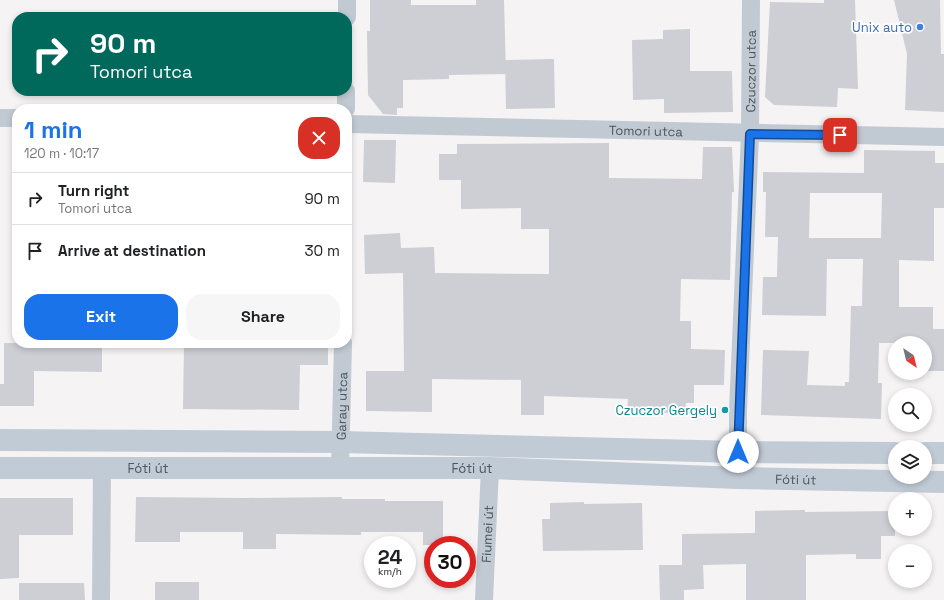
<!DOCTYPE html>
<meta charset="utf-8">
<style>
body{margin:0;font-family:"Space Grotesk",sans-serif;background:#f6f6f6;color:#202124;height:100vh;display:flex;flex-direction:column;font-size:15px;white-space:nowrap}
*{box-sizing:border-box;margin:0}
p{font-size:13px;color:#757577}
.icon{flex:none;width:22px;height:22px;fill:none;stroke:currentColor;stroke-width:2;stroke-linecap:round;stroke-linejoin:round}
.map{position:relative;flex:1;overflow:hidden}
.drawer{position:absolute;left:12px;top:104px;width:340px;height:244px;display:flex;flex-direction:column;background:#fff;border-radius:16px;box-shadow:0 2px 6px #0003}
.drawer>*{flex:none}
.top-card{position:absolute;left:12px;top:12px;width:340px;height:84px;border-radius:16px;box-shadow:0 2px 6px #0003;background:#00695c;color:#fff;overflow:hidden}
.needle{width:26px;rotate:145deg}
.tools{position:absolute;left:888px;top:336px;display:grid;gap:8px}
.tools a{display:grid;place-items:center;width:44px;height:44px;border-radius:50%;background:#fff;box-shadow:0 2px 6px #0003;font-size:20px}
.speed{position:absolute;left:364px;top:536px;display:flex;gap:8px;font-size:20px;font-weight:700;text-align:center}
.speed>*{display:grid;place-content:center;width:52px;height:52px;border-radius:50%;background:#fff;box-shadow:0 2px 6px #0003;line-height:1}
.speed small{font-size:10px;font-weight:400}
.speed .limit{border:6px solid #d22;background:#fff;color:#111}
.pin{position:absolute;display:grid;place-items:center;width:34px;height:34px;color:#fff;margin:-17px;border-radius:8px;box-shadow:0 2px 6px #0006}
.me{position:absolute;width:44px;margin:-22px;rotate:0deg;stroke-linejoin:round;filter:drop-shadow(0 0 3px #0008)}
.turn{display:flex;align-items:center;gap:14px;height:84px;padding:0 12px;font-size:18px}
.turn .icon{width:52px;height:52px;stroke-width:2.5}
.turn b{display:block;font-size:28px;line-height:34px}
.round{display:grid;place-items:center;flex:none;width:42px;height:42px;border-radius:16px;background:#f6f6f6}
.summary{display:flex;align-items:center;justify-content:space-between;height:68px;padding:0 12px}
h1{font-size:24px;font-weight:700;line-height:30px;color:#1a73e8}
.cta{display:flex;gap:8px;margin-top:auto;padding:8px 12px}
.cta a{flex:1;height:46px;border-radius:16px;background:#1a73e8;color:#fff;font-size:16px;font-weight:700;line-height:46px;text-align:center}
.cta a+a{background:#f6f6f6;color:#202124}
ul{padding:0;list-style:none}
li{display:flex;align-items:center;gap:12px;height:52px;padding:0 12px;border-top:1px solid #e0e0e0}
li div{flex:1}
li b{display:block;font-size:15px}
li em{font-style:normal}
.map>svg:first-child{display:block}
</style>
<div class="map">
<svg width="944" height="600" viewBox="0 0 944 600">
<rect width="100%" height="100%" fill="#f5f3f3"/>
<g fill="#cdcfd5" fill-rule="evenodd">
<polygon points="370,0 411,0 411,5 476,5 476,0 504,0 506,74 449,75 449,79 403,80 403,108 397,108 397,115 383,114 368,95 367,31 370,31"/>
<polygon points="824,0 855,0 858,89 838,88 837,107 774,105 765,97 770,2 824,3"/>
<polygon points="894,0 940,0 941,54 944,54 944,112 905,110 907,54"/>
<polygon points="690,29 690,71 732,71 733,112 664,113 664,99 633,100 632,40 663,39 663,30"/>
<polygon points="554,59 555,108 506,109 505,60"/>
<polygon points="364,140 396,140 395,183 363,182"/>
<polygon points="609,143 609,178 702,179 703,147 732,147 734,192 732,192 730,280 681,279 680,321 691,321 691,349 725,350 724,385 694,385 694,403 686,403 685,413 627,413 628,399 544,396 544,415 521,415 521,380 432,379 432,412 366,411 366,371 404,371 403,273 365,274 364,235 400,233 401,248 434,247 435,273 549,274 549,229 521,229 521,208 461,209 461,180 439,180 439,154 457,154 457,144"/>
<path d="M864,150L935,151V163H944V208H934V261L899,260V307H933V329H944V371H925V343H879L878,383H882L881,419L761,415L763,350L809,351L807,385L845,386V382H849L851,306H862L863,259H827L826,316L762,315L763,277H777L778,237H765L766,192H763V172L864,173ZM810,193H882L881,238H809Z"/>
<polygon points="4,343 102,343 102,372 34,371 34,406 0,406 0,384 4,384"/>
<polygon points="184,343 328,343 328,365 300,365 299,410 183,409"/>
<polygon points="136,497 243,498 342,497 342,499 385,499 385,501 443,501 443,545 423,545 423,532 361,532 361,535 276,534 276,549 243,549 243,532 180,532 180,542 135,542"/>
<polygon points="0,498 73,498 73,535 19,535 19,578 0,579"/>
<polygon points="584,502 584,504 642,503 643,550 543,551 542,519 550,519 550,503"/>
<polygon points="805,510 805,512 895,511 895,536 881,536 881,559 856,559 856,554 806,555 806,600 746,600 746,564 703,565 704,589 684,590 684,600 660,600 659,565 682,565 682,534 755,533 755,511"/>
<rect x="155" y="582" width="44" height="18"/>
<polygon points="19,583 84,583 85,600 19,600"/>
</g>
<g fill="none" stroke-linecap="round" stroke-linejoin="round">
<g stroke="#c1cad2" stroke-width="18">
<polyline points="347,17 347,0"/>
<polyline points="346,109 346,91"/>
<polyline points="0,118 17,118"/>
<path id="s1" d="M347,124L944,137"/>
<path id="s2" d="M340,469L343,343"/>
<path id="s3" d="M738,478V411L750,134L751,0"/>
<polyline points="101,600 102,467"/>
<path id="s4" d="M484,600L490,468"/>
</g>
<g stroke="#c1cbd6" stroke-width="22">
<polyline points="0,440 341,442 738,452 895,453"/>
<polyline points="925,453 944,453"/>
<path id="s5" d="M0,468H490L738,478L944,482"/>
</g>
</g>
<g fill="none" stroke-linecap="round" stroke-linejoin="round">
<g stroke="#114b97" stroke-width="10">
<polyline id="route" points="738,452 750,134 840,135"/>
</g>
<use href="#route" stroke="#1a73e8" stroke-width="7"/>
</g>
<circle fill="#3f7fe0" stroke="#fff" stroke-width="1.5" cx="920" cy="27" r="4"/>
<circle fill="#0f9aa8" stroke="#fff" stroke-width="1.5" cx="725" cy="410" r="4"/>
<g text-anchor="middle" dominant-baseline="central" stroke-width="3.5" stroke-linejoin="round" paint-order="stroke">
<g font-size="13" fill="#366cbe" stroke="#fff" text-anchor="end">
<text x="912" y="27">Unix auto</text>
</g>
<g font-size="13" fill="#4a5661" stroke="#fff">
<text stroke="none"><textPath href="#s3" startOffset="407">Czuczor utca</textPath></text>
<text stroke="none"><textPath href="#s1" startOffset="299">Tomori utca</textPath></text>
<text stroke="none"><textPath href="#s2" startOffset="63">Garay utca</textPath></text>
<text stroke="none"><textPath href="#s5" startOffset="148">Fóti út</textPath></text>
<text stroke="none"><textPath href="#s5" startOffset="472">Fóti út</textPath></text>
<text stroke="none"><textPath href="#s5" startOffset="796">Fóti út</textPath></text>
<text stroke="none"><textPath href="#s4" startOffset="66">Fiumei út</textPath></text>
</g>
<g font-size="13" fill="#0d838f" stroke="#fff" text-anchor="end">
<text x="717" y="410">Czuczor Gergely</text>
</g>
</g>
</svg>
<div class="tools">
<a><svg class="needle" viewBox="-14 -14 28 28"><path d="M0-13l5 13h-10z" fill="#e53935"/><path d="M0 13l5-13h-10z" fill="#757577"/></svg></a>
<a><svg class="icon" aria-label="search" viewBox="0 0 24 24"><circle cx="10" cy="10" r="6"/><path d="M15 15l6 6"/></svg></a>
<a><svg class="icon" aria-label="layers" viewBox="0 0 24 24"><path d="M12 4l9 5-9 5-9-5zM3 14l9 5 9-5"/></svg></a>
<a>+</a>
<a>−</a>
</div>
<div class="speed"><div>24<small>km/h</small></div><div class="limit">30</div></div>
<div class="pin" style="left:840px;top:135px;background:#d93025"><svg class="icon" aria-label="arrive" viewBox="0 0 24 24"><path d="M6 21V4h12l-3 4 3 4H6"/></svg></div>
<svg class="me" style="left:738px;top:452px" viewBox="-20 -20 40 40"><circle r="19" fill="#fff"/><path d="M0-13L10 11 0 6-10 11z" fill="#1a73e8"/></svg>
<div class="top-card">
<div class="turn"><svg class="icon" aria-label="right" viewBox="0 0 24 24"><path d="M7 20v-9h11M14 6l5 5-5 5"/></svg><div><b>90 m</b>Tomori utca</div></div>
</div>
<section class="drawer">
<div class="summary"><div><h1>1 min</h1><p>120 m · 10:17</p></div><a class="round" style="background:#d93025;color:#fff"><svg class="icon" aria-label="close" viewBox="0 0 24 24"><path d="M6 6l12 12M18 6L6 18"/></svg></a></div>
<ul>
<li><svg class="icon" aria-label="right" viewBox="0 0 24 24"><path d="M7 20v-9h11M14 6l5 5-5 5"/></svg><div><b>Turn right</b><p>Tomori utca</p></div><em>90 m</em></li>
<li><svg class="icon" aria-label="arrive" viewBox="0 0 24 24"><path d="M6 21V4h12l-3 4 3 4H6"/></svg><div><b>Arrive at destination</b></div><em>30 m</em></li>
</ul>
<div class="cta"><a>Exit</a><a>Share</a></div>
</section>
</div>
